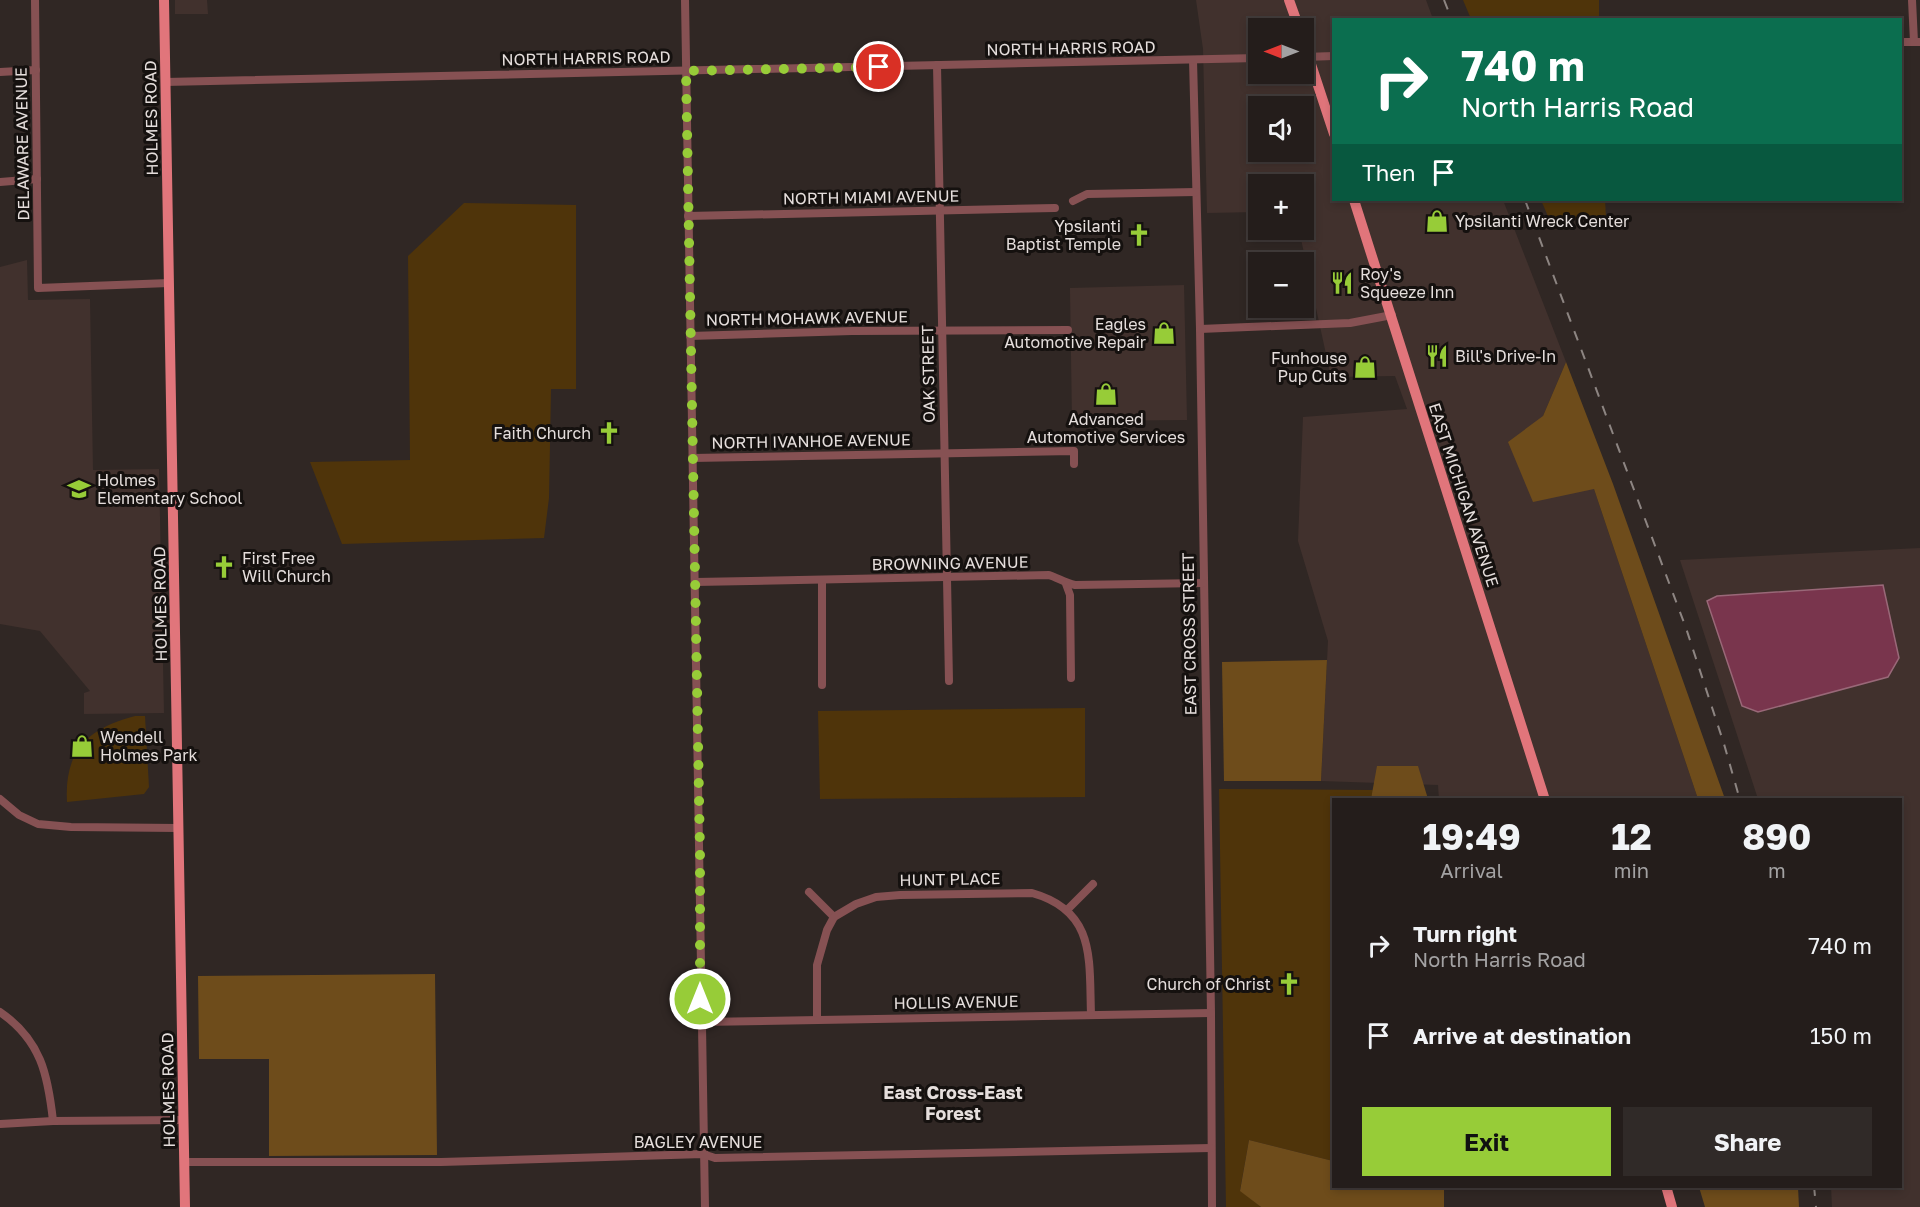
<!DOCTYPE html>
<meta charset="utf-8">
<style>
body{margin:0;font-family:"Golos Text",sans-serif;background:#302a28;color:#f1f3f6;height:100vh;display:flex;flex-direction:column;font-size:22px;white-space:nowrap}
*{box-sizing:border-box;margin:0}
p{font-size:20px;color:#a3a2a3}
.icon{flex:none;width:33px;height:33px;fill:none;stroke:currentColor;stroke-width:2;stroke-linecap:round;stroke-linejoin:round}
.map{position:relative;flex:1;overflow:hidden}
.panel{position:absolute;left:1332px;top:798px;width:570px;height:390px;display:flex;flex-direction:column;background:#241d1b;border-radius:0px;box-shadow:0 3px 9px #0003,0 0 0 2px #413b3a}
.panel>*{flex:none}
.guide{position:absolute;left:1332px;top:18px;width:570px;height:183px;border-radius:0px;box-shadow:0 3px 9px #0003,0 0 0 2px #413b3a;background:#0b6e4f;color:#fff;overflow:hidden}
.needle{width:39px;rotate:270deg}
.buttons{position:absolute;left:1248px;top:18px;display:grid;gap:12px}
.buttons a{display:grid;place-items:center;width:66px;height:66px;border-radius:0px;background:#241d1b;box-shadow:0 3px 9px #0003,0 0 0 2px #413b3a;font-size:30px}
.pin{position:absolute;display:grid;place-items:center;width:51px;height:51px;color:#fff;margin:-26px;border:3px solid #fff;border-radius:50%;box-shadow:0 2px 6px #0007}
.me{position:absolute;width:66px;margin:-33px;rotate:0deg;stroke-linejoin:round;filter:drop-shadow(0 0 4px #0008)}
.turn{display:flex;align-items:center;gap:21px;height:126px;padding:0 30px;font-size:27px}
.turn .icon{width:78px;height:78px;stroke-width:2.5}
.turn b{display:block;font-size:42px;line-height:51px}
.then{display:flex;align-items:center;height:57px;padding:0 30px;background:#0003;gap:12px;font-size:22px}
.eta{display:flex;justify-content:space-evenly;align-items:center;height:102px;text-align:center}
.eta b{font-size:36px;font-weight:700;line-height:42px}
.cta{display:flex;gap:12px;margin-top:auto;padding:12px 30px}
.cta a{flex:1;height:69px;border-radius:0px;background:#97cc38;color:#111;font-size:24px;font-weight:700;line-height:69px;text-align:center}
.cta a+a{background:#302a28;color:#f1f3f6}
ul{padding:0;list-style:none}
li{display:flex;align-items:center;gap:18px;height:90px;padding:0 30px}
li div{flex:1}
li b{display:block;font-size:22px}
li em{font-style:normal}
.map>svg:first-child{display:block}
</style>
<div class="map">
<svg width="1920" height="1207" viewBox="0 0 1920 1207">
<rect width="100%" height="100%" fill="#302724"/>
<g fill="#41312d" fill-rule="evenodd">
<polygon points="175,0 207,0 208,14 175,14"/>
<path d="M1196,0H1426L1433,19L1334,20V200H1503L1566,362L1543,416L1594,489L1698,799L1439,800L1438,785L1321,781L1328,641L1298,541L1303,417L1407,409L1395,376L1331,377L1299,230H1304V184H1258V212L1207,213L1203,49ZM1258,28H1304V74H1258ZM1258,106H1304V152H1258Z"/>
<polygon points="27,260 28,300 90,299 93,470 159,469 164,713 84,714 84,693 90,691 40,631 0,624 0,267"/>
<polygon points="1184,285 1187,420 1072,421 1070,288"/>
<polygon points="1920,548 1920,1207 1832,1207 1831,1187 1900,1186 1900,800 1758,799 1680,560"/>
</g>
<g fill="#4f340a">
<polygon points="1463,0 1599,0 1599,19 1471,19"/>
<polygon points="1541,200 1605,200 1606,217 1550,221"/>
<polygon points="464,203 576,205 576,389 551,389 549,498 544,538 342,544 310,462 410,460 408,256"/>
<polygon points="1085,708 1085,797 820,799 818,711"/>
<path d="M135,716H145L149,787L144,794L67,802C64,751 88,728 135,716Z"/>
<polygon points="1219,789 1373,790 1371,799 1334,800 1333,1161 1249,1140 1240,1190 1261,1207 1226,1207"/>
</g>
<g fill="#6e4c1b">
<polygon points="1566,362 1613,484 1725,799 1698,799 1594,489 1533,502 1508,442 1543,416"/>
<polygon points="1327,660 1321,781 1224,781 1222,662"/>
<polygon points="1377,766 1418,766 1428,799 1371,799"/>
<polygon points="435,974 437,1155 269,1156 269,1059 199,1059 198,976"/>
<polygon points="1249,1140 1333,1161 1334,1186 1444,1187 1444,1207 1261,1207 1240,1191"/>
<polygon points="1699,1187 1798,1187 1799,1207 1705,1207"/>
</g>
<polygon fill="#79354d" stroke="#996878" stroke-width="1.5" points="1883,585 1899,658 1888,677 1758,712 1742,706 1707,601 1717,596"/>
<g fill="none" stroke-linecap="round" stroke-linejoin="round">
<g stroke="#865153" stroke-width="8">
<polyline points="35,0 38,288 169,283"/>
<polyline points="685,0 705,1207"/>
<polyline points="1912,0 1914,42"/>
<polyline points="1900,42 1920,42"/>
<polyline points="1304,57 1334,56"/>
<polyline points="1193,60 1200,329 1211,1013 1212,1207"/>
<polyline points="937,65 949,681"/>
<polyline points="0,72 36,70"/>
<polyline points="165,82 1258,58"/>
<polyline points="0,182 37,179"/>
<polyline points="1073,201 1087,194 1196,192"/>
<polyline points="688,216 1055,208"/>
<polyline points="1200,329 1350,323 1392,315"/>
<polyline points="690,336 852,331 1068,330"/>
<polyline points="692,458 1074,451 1074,464"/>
<polyline points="822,581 822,685"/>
<path d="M695,582L1049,575C1058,578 1065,583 1075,585L1203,583"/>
<polyline points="1066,584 1070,595 1071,678"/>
<polyline points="0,799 19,815 38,824 71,827 178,828"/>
<polyline points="809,892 834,917"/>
<polyline points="1068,909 1093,884"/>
<path d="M0,1012C41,1040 48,1075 53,1121"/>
<path d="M817,1020V965L827,930L834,917L856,904L876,897L900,895L1032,893C1096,911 1089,959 1091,1014"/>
<polyline points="701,1022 1211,1013"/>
<polyline points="0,1124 53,1121 183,1120"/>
<polyline points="184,1162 441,1162 703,1154 715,1158 1211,1148"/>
</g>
<g stroke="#e1757b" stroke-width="10">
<polyline points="164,0 185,1207"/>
<polyline points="1289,0 1299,28"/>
<polyline points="1304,43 1334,134"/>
<polyline points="1354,200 1545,800"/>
<polyline points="1666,1186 1672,1207"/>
</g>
<g stroke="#8d8582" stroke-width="2" stroke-dasharray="10 10" stroke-linecap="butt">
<polyline points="1444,0 1452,20"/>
<polyline points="1525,200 1686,628 1724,744 1740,800"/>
<polyline points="1814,1186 1816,1207"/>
</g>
</g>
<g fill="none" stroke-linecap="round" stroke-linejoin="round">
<polyline stroke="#97cc38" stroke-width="10" stroke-dasharray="0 18" points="700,999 700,852 686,71 879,67"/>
</g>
<defs>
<g id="shop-bare" transform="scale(1.8)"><path d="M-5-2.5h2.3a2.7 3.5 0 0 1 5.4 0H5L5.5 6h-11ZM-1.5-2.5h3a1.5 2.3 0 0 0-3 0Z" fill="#97cc38" stroke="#15110f" stroke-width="2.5" paint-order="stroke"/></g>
<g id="church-bare" transform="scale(1.8)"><path d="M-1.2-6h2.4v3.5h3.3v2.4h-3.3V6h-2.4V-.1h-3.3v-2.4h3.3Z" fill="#97cc38" stroke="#15110f" stroke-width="2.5" paint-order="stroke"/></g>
<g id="restaurant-bare" transform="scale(1.8)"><path d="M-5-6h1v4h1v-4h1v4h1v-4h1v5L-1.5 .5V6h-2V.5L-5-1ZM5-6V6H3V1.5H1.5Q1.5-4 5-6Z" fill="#97cc38" stroke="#15110f" stroke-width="2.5" paint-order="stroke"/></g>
<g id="school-bare" transform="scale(1.8)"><path d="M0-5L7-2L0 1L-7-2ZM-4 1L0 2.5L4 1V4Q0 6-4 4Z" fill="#97cc38" stroke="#15110f" stroke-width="2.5" paint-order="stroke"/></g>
</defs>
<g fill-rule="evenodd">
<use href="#shop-bare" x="1437" y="221"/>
<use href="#church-bare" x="1139" y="235"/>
<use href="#restaurant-bare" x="1342" y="283"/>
<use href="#shop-bare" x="1164" y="333"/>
<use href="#restaurant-bare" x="1437" y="356"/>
<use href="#shop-bare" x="1365" y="367"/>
<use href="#shop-bare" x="1106" y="394"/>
<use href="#church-bare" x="609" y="433"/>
<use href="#school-bare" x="79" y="489"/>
<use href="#church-bare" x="224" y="567"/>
<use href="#shop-bare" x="82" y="746"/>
<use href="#church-bare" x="1289" y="984"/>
</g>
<g text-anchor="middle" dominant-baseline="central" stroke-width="6" stroke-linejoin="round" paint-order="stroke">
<g font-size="16" fill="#e5dedc" stroke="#15110f">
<text transform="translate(1071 48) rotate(-1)">NORTH HARRIS ROAD</text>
<text transform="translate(586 58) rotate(-1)">NORTH HARRIS ROAD</text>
<text transform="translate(151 118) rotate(-91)">HOLMES ROAD</text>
<text transform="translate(22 144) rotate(-91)">DELAWARE AVENUE</text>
<text transform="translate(871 197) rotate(-1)">NORTH MIAMI AVENUE</text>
<text transform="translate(807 318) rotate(-1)">NORTH MOHAWK AVENUE</text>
<text transform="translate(928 374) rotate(-91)">OAK STREET</text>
<text transform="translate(811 441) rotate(-1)">NORTH IVANHOE AVENUE</text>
<text transform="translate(1464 495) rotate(72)">EAST MICHIGAN AVENUE</text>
<text transform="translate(950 563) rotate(-1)">BROWNING AVENUE</text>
<text transform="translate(160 604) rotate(-91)">HOLMES ROAD</text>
<text transform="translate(1189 634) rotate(-91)">EAST CROSS STREET</text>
<text transform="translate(950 879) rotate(-1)">HUNT PLACE</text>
<text transform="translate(956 1002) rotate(-1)">HOLLIS AVENUE</text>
<text transform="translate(168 1090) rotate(-91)">HOLMES ROAD</text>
<text x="698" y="1142">BAGLEY AVENUE</text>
</g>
<g font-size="16" fill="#e5dedc" stroke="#15110f" text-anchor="start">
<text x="1455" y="221">Ypsilanti Wreck Center</text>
<text x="1121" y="226" text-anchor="end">Ypsilanti<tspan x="1121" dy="18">Baptist Temple</tspan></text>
<text x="1360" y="274">Roy's<tspan x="1360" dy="18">Squeeze Inn</tspan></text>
<text x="1146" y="324" text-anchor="end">Eagles<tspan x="1146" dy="18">Automotive Repair</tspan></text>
<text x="1455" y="356">Bill's Drive-In</text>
<text x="1347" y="358" text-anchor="end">Funhouse<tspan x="1347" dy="18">Pup Cuts</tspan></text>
<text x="1106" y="419" text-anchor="middle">Advanced<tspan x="1106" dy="18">Automotive Services</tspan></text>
<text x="591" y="433" text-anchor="end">Faith Church</text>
<text x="97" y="480">Holmes<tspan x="97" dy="18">Elementary School</tspan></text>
<text x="242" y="558">First Free<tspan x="242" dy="18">Will Church</tspan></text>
<text x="100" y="737">Wendell<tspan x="100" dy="18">Holmes Park</tspan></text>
<text x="1271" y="984" text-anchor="end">Church of Christ</text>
</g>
<g font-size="18" font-weight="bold" fill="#e5dedc" stroke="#15110f">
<text x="953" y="1092">East Cross-East<tspan x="953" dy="21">Forest</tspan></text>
</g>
</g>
</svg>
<div class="buttons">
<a><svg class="needle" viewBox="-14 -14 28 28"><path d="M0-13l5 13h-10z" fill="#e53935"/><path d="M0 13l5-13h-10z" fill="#a3a2a3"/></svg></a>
<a><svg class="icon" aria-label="sound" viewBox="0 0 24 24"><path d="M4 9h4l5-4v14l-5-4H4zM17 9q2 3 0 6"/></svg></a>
<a>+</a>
<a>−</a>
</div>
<div class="pin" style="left:879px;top:67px;background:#d93025"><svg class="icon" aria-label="arrive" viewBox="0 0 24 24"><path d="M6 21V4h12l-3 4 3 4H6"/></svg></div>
<svg class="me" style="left:700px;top:999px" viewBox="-20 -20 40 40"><circle r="17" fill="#97cc38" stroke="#fff" stroke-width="3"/><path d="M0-11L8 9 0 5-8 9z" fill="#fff"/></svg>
<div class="guide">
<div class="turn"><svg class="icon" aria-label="right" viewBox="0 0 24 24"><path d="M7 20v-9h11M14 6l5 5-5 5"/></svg><div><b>740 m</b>North Harris Road</div></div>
<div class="then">Then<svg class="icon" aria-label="arrive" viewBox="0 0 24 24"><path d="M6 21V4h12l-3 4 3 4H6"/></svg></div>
</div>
<section class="panel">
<div class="eta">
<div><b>19:49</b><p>Arrival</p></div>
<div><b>12</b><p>min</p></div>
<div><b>890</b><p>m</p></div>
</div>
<ul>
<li><svg class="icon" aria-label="right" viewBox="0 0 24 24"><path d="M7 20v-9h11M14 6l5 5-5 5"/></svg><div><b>Turn right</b><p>North Harris Road</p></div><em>740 m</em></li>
<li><svg class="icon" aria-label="arrive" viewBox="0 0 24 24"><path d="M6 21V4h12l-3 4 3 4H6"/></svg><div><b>Arrive at destination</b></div><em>150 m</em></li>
</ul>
<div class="cta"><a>Exit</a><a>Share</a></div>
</section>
</div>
